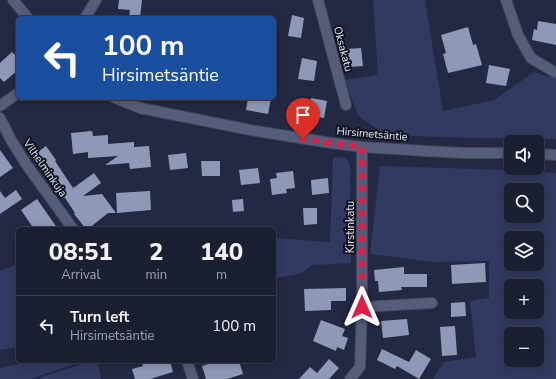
<!DOCTYPE html>
<meta charset="utf-8">
<style>
body{margin:0;font-family:"Nunito Sans",sans-serif;background:#24273a;color:#f1f3f6;height:100vh;display:flex;flex-direction:column;font-size:15px;white-space:nowrap}
*{box-sizing:border-box;margin:0}
p{font-size:13px;color:#a0a2ac}
.icon{flex:none;width:22px;height:22px;fill:none;stroke:currentColor;stroke-width:2;stroke-linecap:round;stroke-linejoin:round}
.map{position:relative;flex:1;overflow:hidden}
.sheet{position:absolute;left:16px;top:227px;width:260px;height:136px;display:flex;flex-direction:column;background:#1b1f32;border-radius:6px;box-shadow:0 2px 10px #0003,0 0 0 1px #393d4d}
.sheet>*{flex:none}
.guide{position:absolute;left:16px;top:16px;width:260px;height:84px;border-radius:6px;box-shadow:0 2px 10px #0003,0 0 0 1px #393d4d;background:#1a4fa0;color:#fff;overflow:hidden}
.tools{position:absolute;left:504px;top:135px;display:grid;gap:8px}
.tools a{display:grid;place-items:center;width:40px;height:40px;border-radius:6px;background:#1b1f32;box-shadow:0 2px 10px #0003,0 0 0 1px #393d4d;font-size:20px}
.pin{position:absolute;display:grid;place-items:center;width:34px;height:34px;color:#fff;margin:-41px -17px;border-radius:50% 50% 50% 0;rotate:-45deg;box-shadow:0 0 4px #0007}
.pin .icon{rotate:45deg}
.me{position:absolute;width:44px;margin:-22px;rotate:0deg;stroke-linejoin:round;filter:drop-shadow(0 0 3px #0008)}
.turn{display:flex;align-items:center;gap:14px;height:84px;padding:0 20px;font-size:18px}
.turn .icon{width:52px;height:52px;stroke-width:2.5}
.turn b{display:block;font-size:28px;line-height:34px}
.eta{display:flex;justify-content:space-evenly;align-items:center;height:68px;text-align:center}
.eta b{font-size:24px;font-weight:800;line-height:28px}
ul{padding:0;list-style:none}
li{display:flex;align-items:center;gap:12px;height:60px;padding:0 20px;border-top:1px solid #393d4d}
li div{flex:1}
li b{display:block;font-size:15px}
li em{font-style:normal}
.map>svg:first-child{display:block}
</style>
<div class="map">
<svg width="556" height="379" viewBox="0 0 556 379">
<rect width="100%" height="100%" fill="#242943"/>
<g fill="#333a62" fill-rule="evenodd">
<polygon points="373,0 425,0 443,111 494,100 534,72 556,79 556,139 475,138 386,135 358,116 345,80 378,75"/>
<polygon points="333,157 346,158 350,165 351,263 313,265 299,274 274,278 274,238 330,242"/>
<path d="M380,166L507,170L556,173V379H433L444,362L476,357L470,301L489,298V261L433,262L370,254ZM511,190H537V216H511ZM511,238H537V264H511ZM511,286H537V312H511ZM511,334H537V360H511Z"/>
<polygon points="18,264 18,347 0,350 0,271"/>
<polygon points="35,361 81,361 81,362 30,379 0,379 0,368"/>
<polygon points="91,361 97,361 101,379 38,379 42,377"/>
</g>
<g fill="#9098b8">
<polygon points="119,0 142,0 140,18 129,18 130,10 118,9"/>
<polygon points="292,15 304,18 301,38 288,36"/>
<polygon points="538,21 556,24 556,45 532,40 534,29 537,30"/>
<polygon points="468,27 473,45 476,44 482,65 448,73 443,54 446,53 441,35"/>
<polygon points="361,48 363,66 348,67 346,49"/>
<polygon points="12,52 18,58 18,70 4,82 0,78 0,63"/>
<polygon points="302,58 317,61 314,81 298,79"/>
<polygon points="489,65 510,69 506,86 486,83"/>
<polygon points="248,98 271,98 268,114 246,110"/>
<polygon points="311,98 327,101 324,118 308,115"/>
<polygon points="92,131 93,136 108,135 108,144 134,142 134,147 149,146 151,167 130,169 129,163 105,165 118,156 88,158 88,152 73,154 71,133"/>
<polygon points="46,146 56,160 55,161 73,188 75,186 76,188 76,186 94,173 101,183 83,196 102,194 116,213 108,213 88,229 86,229 74,214 75,213 45,168 41,171 31,157"/>
<polygon points="0,150 13,168 0,177"/>
<polygon points="186,153 188,168 170,170 168,155"/>
<polygon points="201,161 220,161 220,176 202,176"/>
<polygon points="258,168 260,183 241,185 239,170"/>
<polygon points="293,171 295,188 286,189 287,193 272,195 270,179 277,178 276,173"/>
<polygon points="328,178 329,193 312,195 311,180"/>
<polygon points="16,190 22,199 0,214 0,191 5,198"/>
<polygon points="150,191 151,210 117,213 116,193"/>
<polygon points="37,199 58,229 34,229 21,210"/>
<polygon points="243,199 244,211 233,212 232,200"/>
<polygon points="303,208 317,208 317,224 304,225"/>
<polygon points="485,263 486,282 452,284 451,265"/>
<polygon points="404,267 404,274 427,274 427,287 401,287 402,290 379,292 378,281 375,281 374,270"/>
<polygon points="346,288 346,301 331,301 331,310 305,311 304,289"/>
<polygon points="465,302 466,316 451,317 451,303"/>
<polygon points="407,319 409,335 383,338 381,321"/>
<polygon points="321,320 345,329 342,336 348,338 344,350 337,347 336,351 313,341"/>
<polygon points="455,326 457,355 442,356 440,327"/>
<polygon points="382,349 409,362 416,350 431,359 419,379 397,366 395,369 377,360"/>
<polygon points="329,359 339,368 329,379 299,379 310,367 317,373"/>
<polygon points="141,361 170,361 173,372 150,379 135,379 132,369 143,366"/>
<polygon points="218,361 239,361 243,374 227,379 206,379 202,366"/>
</g>
<g fill="none" stroke-linecap="round" stroke-linejoin="round">
<g stroke="#40455b" stroke-width="12">
<g id="minor">
<polyline points="13,0 28,18"/>
<polyline points="318,0 346,105"/>
<polyline points="506,0 518,35 531,58 556,73"/>
<polyline points="85,18 96,0"/>
<polyline points="115,98 140,108 256,131 331,143 362,147 426,151 463,153 511,153"/>
<polyline points="0,106 18,93"/>
<polyline points="0,118 11,140 26,164 73,229"/>
<polyline points="537,154 556,155"/>
<polyline points="362,307 432,303"/>
<polyline points="187,361 193,379"/>
<polyline points="350,379 360,367 362,307 362,147"/>
</g>
</g>
<use href="#minor" stroke="#565d7a" stroke-width="10"/>
</g>
<g fill="none" stroke-linecap="round" stroke-linejoin="round">
<polyline stroke="#e11d48" stroke-width="7" stroke-dasharray="0 12.6" points="303,139 362,147 362,307"/>
</g>
<g text-anchor="middle" dominant-baseline="central" stroke-width="4" stroke-linejoin="round" paint-order="stroke">
<g font-size="11" fill="#e3e8f9" stroke="#10131e">
<text transform="translate(343 49) rotate(75)">Oksakatu</text>
<text transform="translate(372 134) rotate(5)">Hirsimetsäntie</text>
<text transform="translate(45 168) rotate(55)">Vilhelminkuja</text>
<text transform="translate(350 227) rotate(-90)">Kirstinkatu</text>
</g>
</g>
</svg>
<div class="tools">
<a><svg class="icon" aria-label="sound" viewBox="0 0 24 24"><path d="M4 9h4l5-4v14l-5-4H4zM17 9q2 3 0 6"/></svg></a>
<a><svg class="icon" aria-label="search" viewBox="0 0 24 24"><circle cx="10" cy="10" r="6"/><path d="M15 15l6 6"/></svg></a>
<a><svg class="icon" aria-label="layers" viewBox="0 0 24 24"><path d="M12 4l9 5-9 5-9-5zM3 14l9 5 9-5"/></svg></a>
<a>+</a>
<a>−</a>
</div>
<div class="pin" style="left:303px;top:139px;background:#d93025"><svg class="icon" aria-label="arrive" viewBox="0 0 24 24"><path d="M6 21V4h12l-3 4 3 4H6"/></svg></div>
<svg class="me" style="left:362px;top:307px" viewBox="-20 -20 40 40"><path d="M0-17L14 15 0 8-14 15z" fill="#e11d48" stroke="#fff" stroke-width="4"/></svg>
<div class="guide">
<div class="turn"><svg class="icon" aria-label="left" viewBox="0 0 24 24"><path d="M17 20v-9H6M10 6l-5 5 5 5"/></svg><div><b>100 m</b>Hirsimetsäntie</div></div>
</div>
<section class="sheet">
<div class="eta">
<div><b>08:51</b><p>Arrival</p></div>
<div><b>2</b><p>min</p></div>
<div><b>140</b><p>m</p></div>
</div>
<ul>
<li><svg class="icon" aria-label="left" viewBox="0 0 24 24"><path d="M17 20v-9H6M10 6l-5 5 5 5"/></svg><div><b>Turn left</b><p>Hirsimetsäntie</p></div><em>100 m</em></li>
</ul>
</section>
</div>
